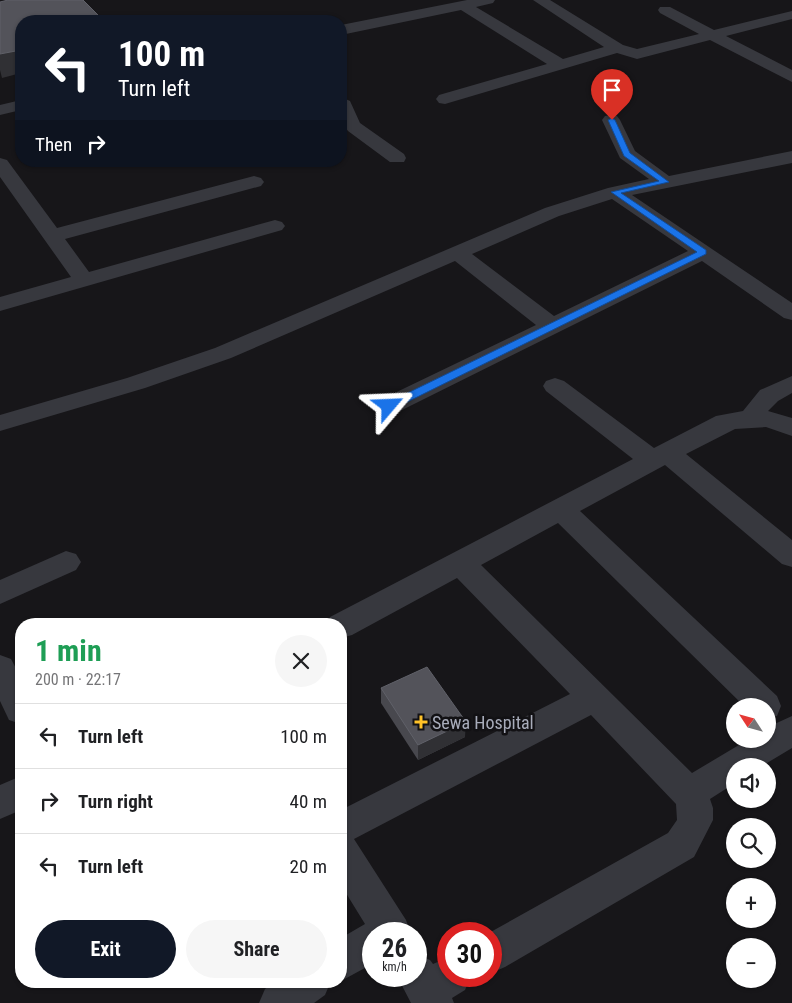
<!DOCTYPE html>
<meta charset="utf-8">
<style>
body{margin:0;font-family:"Roboto Condensed",sans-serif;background:#f6f6f6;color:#202124;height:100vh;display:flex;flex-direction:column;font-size:19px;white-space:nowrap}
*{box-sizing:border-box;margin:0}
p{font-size:16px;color:#757577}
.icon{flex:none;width:28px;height:28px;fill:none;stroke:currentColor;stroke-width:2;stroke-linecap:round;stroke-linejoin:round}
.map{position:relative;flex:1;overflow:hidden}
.panel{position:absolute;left:15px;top:618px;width:332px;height:370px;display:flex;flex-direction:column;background:#fff;border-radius:20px;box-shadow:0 1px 4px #0004}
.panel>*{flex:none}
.hud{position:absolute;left:15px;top:15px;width:332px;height:152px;border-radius:20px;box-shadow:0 1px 4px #0004;background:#111827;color:#fff;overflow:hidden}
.needle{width:32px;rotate:306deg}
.fabs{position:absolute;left:726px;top:698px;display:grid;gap:10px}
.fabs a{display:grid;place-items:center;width:50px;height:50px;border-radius:50%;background:#fff;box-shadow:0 1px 4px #0004;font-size:25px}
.speed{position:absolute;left:362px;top:922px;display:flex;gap:10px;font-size:25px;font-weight:700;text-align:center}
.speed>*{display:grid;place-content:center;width:65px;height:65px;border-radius:50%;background:#fff;box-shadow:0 1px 4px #0004;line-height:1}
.speed small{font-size:12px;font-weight:400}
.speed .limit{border:8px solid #d22;background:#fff;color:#111}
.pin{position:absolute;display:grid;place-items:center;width:42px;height:42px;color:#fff;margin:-51px -21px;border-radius:50% 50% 50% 0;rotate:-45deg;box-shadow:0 0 5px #0007}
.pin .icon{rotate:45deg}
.me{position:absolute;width:55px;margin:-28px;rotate:64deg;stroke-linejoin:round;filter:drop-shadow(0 0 4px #0008)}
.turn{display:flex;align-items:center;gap:18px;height:105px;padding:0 20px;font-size:22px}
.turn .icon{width:65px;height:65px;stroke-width:2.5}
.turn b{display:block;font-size:35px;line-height:42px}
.then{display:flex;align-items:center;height:48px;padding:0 20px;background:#0003;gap:10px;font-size:19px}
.round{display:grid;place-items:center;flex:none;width:52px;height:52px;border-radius:26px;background:#f6f6f6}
.summary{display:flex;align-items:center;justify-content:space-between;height:85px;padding:0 20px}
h1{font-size:30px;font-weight:700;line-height:38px;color:#1e9e55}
.button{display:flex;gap:10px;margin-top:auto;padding:10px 20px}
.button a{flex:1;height:58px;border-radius:30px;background:#111827;color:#fff;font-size:20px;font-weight:700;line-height:58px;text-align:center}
.button a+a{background:#f6f6f6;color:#202124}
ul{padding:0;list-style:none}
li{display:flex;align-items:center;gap:15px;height:65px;padding:0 20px;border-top:1px solid #e0e0e0}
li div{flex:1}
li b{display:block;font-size:19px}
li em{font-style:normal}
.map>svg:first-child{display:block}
</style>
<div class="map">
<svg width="792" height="1003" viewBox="0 0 792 1003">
<rect width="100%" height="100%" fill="#171619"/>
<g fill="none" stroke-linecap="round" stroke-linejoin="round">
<g fill="#37383e" fill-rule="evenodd">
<polygon points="467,0 495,0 493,3 476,7 563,59 604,47 533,0 550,0 623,45 637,49 699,34 660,13 658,10 660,7 670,7 714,30 792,11 792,19 726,36 792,70 792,82 710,40 637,59 617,53 445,104 439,103 436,99 439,95 547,64 461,10 341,35 341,25"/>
<polygon points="341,97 350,101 360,123 404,154 406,158 404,162 390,162 348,131 341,121"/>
<polygon points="21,100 21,110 0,115 0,105"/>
<path d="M611,115L617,116L620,120L635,151L669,176L792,151V163L632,195L792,303V320L784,318L702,261L398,412L389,414L380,412L376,406L380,400L536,325L455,261L231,358L145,388L0,431V415L127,378L215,348L545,208L608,188L649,179L620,158L602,120L605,116ZM612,199L688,251L554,316L472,254L559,216Z"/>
<polygon points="0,158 7,160 57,228 254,176 261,178 264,182 261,186 65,239 89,272 275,220 282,222 285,226 282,230 0,311 0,297 71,277 0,177"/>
<polygon points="792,376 792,393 778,401 768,411 792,418 792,436 766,427 735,429 686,454 792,540 792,567 782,564 665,465 580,511 777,696 781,706 777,716 768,719 768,706 744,706 558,523 481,565 692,773 749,739 768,739 768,727 792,716 792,748 762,766 735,766 735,783 710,799 713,808 713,820 694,857 505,967 491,973 491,934 487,934 668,833 677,820 676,804 591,715 354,839 406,920 411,934 374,934 374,963 341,981 341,938 365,924 341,885 341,810 570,694 457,578 352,635 341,638 341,624 327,624 330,617 633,459 546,391 543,386 546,381 555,378 564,381 654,448 716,416 743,411 760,390"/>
<polygon points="66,551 76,554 81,562 76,570 0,604 0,580"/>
<polygon points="0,655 11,659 21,678 21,724 9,720 0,701"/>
<polygon points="21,776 21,810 0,819 0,785"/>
<polygon points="416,954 430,960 433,964 449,957 449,976 471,976 465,990 452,998 454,1003 411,1003 397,976 416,976"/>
<polygon points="276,981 331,981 325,995 314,1003 259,1003 265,989"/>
</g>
</g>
<polygon fill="#48484e" points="381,688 465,737 418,760 381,703"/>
<g fill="#303034">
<polygon points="21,50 21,73 2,78 0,70 0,54"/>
<polygon points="466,722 465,737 418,760 418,745"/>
</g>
<g fill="#53535a" stroke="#606169">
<polygon points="8,0 83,0 104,21 21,21 21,50 0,54 0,2"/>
<polygon points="427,667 466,722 418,745 381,688"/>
</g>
<polygon fill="#1a73e8" stroke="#114b97" points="612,118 615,120 630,153 669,182 621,193 706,250 706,254 393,409 385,409 385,404 697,252 611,192 659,181 624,156 608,120"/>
<path fill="#ffc228" stroke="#121114" stroke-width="2" d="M418.5 714.5h5v5h5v5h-5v5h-5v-5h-5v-5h5z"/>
<g text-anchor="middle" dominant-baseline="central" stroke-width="5" stroke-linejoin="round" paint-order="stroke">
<g font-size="18" fill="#a8acba" stroke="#121114" text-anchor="start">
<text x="432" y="722">Sewa Hospital</text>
</g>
</g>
</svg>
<div class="fabs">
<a><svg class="needle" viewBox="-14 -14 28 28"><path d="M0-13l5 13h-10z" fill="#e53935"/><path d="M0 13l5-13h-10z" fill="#757577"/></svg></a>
<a><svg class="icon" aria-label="sound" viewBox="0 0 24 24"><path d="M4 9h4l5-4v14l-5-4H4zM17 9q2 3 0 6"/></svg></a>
<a><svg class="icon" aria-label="search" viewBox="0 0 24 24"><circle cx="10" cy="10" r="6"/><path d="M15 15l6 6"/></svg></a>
<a>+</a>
<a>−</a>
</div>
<div class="speed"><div>26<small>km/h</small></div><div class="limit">30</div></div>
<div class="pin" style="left:612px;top:120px;background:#d93025"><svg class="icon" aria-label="arrive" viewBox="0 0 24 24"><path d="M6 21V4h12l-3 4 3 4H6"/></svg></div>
<svg class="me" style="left:389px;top:406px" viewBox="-20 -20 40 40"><path d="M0-17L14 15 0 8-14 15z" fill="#1a73e8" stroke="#fff" stroke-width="4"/></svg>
<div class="hud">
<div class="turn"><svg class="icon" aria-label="left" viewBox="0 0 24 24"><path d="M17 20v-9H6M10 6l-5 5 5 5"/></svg><div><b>100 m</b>Turn left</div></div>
<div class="then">Then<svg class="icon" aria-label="right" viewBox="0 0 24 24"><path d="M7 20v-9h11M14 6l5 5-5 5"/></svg></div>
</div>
<section class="panel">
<div class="summary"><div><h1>1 min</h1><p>200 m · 22:17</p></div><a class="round"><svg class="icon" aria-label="close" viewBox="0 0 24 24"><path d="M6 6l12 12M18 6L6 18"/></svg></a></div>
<ul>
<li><svg class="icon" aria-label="left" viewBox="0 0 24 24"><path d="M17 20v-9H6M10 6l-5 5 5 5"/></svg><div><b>Turn left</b></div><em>100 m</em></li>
<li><svg class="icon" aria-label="right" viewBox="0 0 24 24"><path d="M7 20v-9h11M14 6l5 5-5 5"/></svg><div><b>Turn right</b></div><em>40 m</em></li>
<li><svg class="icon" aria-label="left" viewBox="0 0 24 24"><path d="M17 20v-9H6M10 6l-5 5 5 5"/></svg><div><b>Turn left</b></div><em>20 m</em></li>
</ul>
<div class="button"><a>Exit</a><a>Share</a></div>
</section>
</div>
